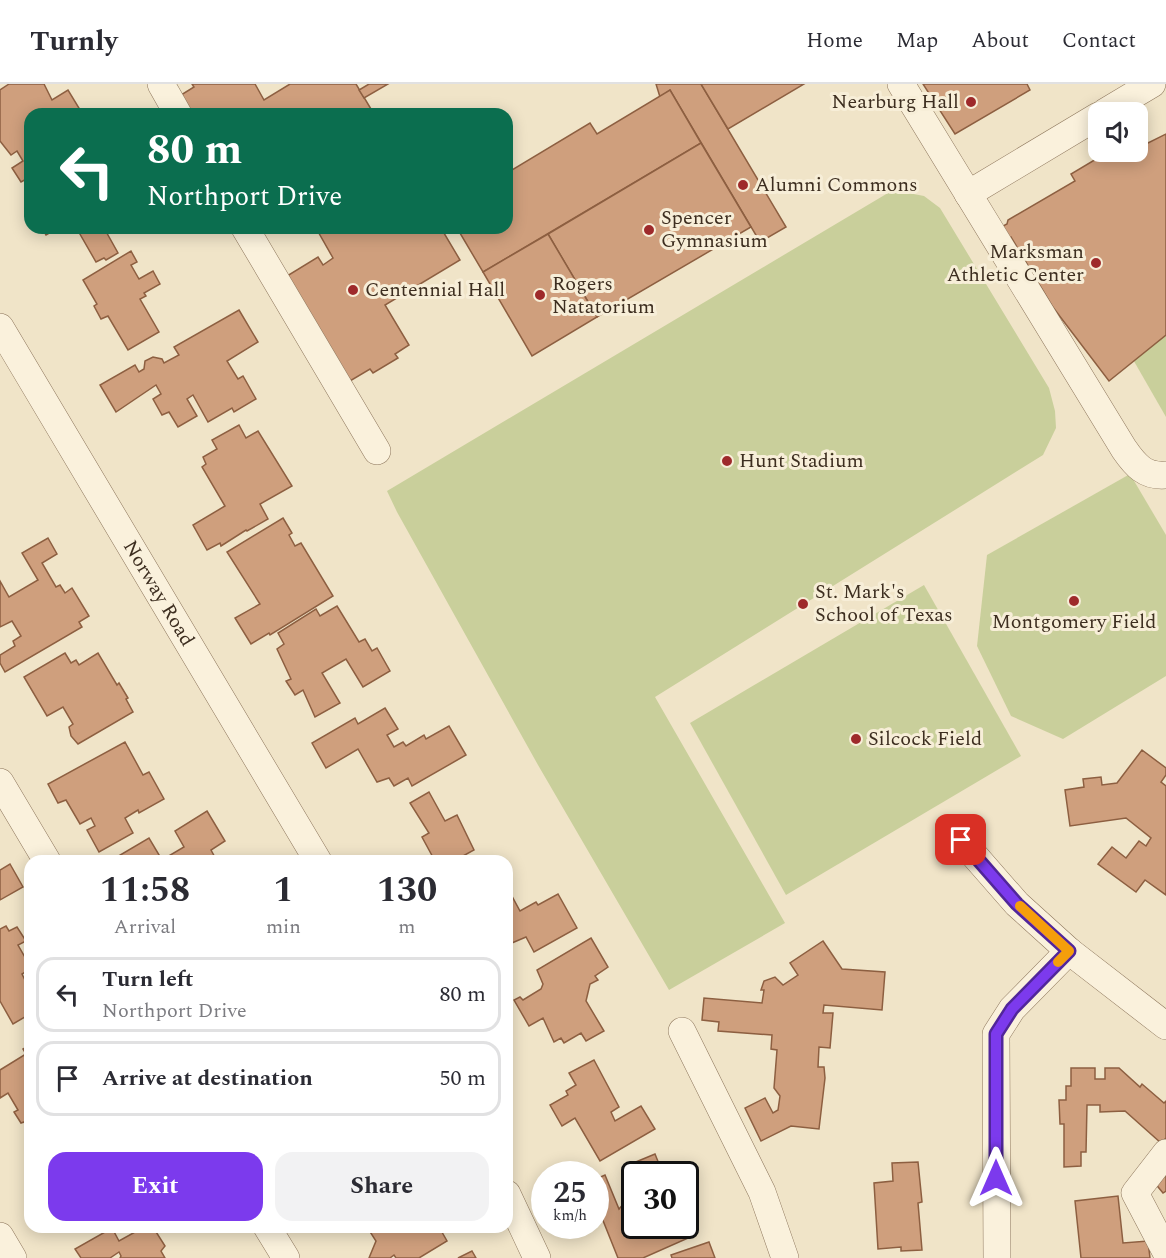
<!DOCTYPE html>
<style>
body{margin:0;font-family:Spectral,serif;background:#f2f2f3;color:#2b2b33;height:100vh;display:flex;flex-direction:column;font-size:22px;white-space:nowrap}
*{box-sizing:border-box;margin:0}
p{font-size:20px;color:#7c7c81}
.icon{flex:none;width:33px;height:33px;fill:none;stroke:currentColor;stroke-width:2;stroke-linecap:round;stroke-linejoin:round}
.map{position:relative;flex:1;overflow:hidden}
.sheet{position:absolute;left:24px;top:771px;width:489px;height:378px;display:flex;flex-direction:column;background:#fff;border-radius:18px;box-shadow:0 3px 15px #0003}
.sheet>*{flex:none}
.banner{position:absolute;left:24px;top:24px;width:489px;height:126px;border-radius:18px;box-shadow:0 3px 15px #0003;background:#0b6e4f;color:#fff;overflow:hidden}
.buttons{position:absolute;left:1088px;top:18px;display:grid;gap:12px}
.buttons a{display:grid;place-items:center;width:60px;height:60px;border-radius:12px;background:#fff;box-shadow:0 3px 15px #0003;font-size:30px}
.speed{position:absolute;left:531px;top:1077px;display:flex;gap:12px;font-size:30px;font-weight:700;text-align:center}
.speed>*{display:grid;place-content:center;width:78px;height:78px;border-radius:50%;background:#fff;box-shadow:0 3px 15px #0003;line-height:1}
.speed small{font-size:15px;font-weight:400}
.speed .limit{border:3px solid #111;border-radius:9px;background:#fff;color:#111}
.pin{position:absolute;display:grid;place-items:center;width:51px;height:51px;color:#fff;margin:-26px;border-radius:12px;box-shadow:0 3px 9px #0006}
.me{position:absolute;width:66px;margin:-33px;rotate:0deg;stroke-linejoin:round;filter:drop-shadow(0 0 4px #0008)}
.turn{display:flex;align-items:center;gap:21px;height:126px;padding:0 24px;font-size:27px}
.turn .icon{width:78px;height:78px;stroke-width:2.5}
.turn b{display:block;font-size:42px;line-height:51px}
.eta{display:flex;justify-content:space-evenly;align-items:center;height:102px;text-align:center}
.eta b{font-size:36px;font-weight:700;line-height:42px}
.cta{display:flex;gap:12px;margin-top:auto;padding:12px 24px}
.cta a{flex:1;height:69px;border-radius:18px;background:#7c3aed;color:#fff;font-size:24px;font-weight:700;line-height:69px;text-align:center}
.cta a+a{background:#f2f2f3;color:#2b2b33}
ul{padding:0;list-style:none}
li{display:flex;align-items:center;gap:18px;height:75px;margin:0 12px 9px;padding:0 12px;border:3px solid #e1e1e2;border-radius:18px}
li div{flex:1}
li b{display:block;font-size:22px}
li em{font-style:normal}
header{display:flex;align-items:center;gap:36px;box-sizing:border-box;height:84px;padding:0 30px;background:#fff;border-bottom:2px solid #e1e1e2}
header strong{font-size:28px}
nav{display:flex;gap:33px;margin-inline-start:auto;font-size:21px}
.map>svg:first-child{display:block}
</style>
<header>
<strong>Turnly</strong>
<nav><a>Home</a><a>Map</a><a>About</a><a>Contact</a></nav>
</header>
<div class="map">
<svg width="1166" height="1174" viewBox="0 0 1166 1174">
<rect width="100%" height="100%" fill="#f0e4c8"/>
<g fill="#c9cf9b">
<polygon points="893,106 924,112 940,124 1049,304 1055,327 1056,344 1043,371 655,613 785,839 669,906 538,681 397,428 387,407"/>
<polygon points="1166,251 1166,333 1131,272"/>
<polygon points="1130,390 1166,451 1166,592 1063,655 1011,632 977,562 987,471"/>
<polygon points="924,501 1021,672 786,811 690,639"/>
</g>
<g fill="#cf9f7d" stroke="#8d5f41" stroke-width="1.5">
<polygon points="9,0 44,0 52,16 68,6 82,29 30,30 30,59 26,61 30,66 30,93 21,98 12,84 23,77 17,67 11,71 0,57 0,6"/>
<polygon points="192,0 255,0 264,16 290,0 356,0 374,30 192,30 181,11 194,3"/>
<polygon points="369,0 388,0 364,14 359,6"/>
<polygon points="656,0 701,0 786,143 760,158 670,6 660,13"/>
<polygon points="701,0 804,0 728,45"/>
<polygon points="923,0 1027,0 1030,6 955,50"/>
<polygon points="670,6 701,59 483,188 457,144 507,144 507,89 590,39 597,50"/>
<polygon points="1141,48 1148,59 1166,50 1166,251 1109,297 1052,222 1011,153 1008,155 1001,143 1007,140 1008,136 1075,97 1071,90 1103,71 1101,68 1137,68 1137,51"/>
<polygon points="701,59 751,143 597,233 548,150"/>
<polygon points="42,144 58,144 46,151"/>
<polygon points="68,144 104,144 118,169 106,176 104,174 96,178 77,145 70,149"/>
<polygon points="316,144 441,144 460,176 385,221 409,261 395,270 398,274 373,289 370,285 350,297 287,192 318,173 323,181 333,174"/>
<polygon points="548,150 597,233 532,272 483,188"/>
<polygon points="131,167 137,178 131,181 139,195 153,187 160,200 144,209 146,212 140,215 159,248 128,266 108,232 101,235 94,222 97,220 83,196"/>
<polygon points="239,226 258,258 227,277 238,295 243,292 256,315 234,328 232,324 208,338 193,311 187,315 197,332 178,343 169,328 162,331 153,315 161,310 156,301 116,328 100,301 135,281 139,288 144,285 145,277 153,273 162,275 164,279 179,271 174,263"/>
<polygon points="239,341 246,354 258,347 292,402 260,420 268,435 247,447 246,446 221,462 220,459 207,466 193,441 225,422 202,383 206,380 203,373 217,365 212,356"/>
<polygon points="283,434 292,449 289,451 295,462 301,459 333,512 270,551 269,549 251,560 235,534 260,520 227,468"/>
<polygon points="48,454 57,470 42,479 56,503 60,501 65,509 72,504 89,532 79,538 82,543 5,588 0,579 0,571 15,562 13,557 21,552 12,537 0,543 0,497 9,513 38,496 22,469"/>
<polygon points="337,522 359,558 365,555 372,567 377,564 390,587 363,603 346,575 322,589 340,619 315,633 303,606 295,611 286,597 291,595 277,565 284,560 278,549 316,525 320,532"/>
<polygon points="65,569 71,579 76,576 79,581 98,569 117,601 119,599 128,614 126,615 133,628 78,660 71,652 69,643 73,640 63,623 47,632 24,593"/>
<polygon points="385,624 398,645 387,651 394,663 403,658 406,662 424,651 426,655 449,642 466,671 412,702 408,694 394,702 389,694 377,698 358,665 326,684 312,659 355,634 358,640"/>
<polygon points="125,658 143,691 149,688 164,715 139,729 138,726 125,734 133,749 99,768 87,746 95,742 91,734 80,740 66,716 58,719 48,700"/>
<polygon points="1142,666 1166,684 1166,691 1161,698 1166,702 1166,811 1145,796 1136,808 1098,780 1112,763 1126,774 1139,757 1146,762 1151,754 1126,734 1070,742 1065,706 1084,703 1083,695 1101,693 1102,701 1117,699"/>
<polygon points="429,708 445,737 457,731 474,766 454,777 435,777 422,753 429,749 410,719"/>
<polygon points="207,727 225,757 211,766 217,777 110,777 149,754 162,776 184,763 175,747"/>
<polygon points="10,780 23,803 0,816 0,786"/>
<polygon points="507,803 520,827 536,818 538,821 558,810 577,844 534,868 526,853 507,861"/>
<polygon points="6,842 9,847 17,843 26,857 18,861 30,882 30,885 22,890 25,896 30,894 30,930 13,940 0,917 0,845"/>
<polygon points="591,854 608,883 595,892 598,896 590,900 586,917 604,947 586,957 581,949 564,959 561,954 554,958 543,934 529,942 514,916 520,913 523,916 541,905 543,900 537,886"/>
<polygon points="823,857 842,885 885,888 882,926 824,921 823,929 833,929 830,964 819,963 818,983 824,983 825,994 819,1045 791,1042 761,1057 745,1024 765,1014 773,1029 778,1026 780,1012 774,1004 777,966 771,965 772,951 718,947 719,938 702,936 704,914 762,919 764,906 761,906 764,897 775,893 783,901 798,891 790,879"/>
<polygon points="30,961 30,1047 24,1038 21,1039 14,1028 18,1026 8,1009 0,1014 0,986 26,970 23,965"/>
<polygon points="594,976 619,1023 611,1028 615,1037 641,1022 655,1045 600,1077 575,1034 562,1042 550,1021 568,1011 566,1007 576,1001 569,989"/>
<polygon points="1071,984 1095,984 1095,995 1105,995 1105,984 1119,984 1140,1003 1142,1000 1164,1019 1166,1017 1166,1054 1161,1059 1125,1027 1100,1028 1100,1021 1087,1021 1086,1068 1081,1068 1081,1082 1064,1083 1064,1040 1060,1040 1059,1016 1066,1016 1066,1002 1071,1002"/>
<polygon points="655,1070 663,1090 635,1090 631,1080"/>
<polygon points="918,1078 922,1118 918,1119 922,1166 901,1167 901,1163 878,1165 874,1099 893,1097 892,1079"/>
<polygon points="1166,1087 1166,1107 1163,1109 1154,1098"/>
<polygon points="605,1091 619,1125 625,1118 634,1114 634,1142 686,1142 686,1131 688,1130 694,1135 697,1143 695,1151 643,1174 618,1174 596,1119 596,1095"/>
<polygon points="1118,1112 1123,1159 1148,1157 1150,1174 1081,1174 1075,1117"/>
<polygon points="144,1143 153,1143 165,1162 161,1167 165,1174 120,1174 121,1172 119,1168 110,1174 81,1174 75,1165 112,1144 119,1157"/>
<polygon points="367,1143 439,1143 447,1157 419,1174 396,1174 394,1171 390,1174 369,1174 376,1157"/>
<polygon points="709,1158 715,1174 672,1174 671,1171"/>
<polygon points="472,1167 476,1174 458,1174"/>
</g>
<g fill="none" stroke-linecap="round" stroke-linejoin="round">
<g stroke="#8d765c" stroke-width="28">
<g id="minor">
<polyline points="161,0 178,30"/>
<path d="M901,0L1124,365C1135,381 1145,393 1166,391"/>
<polyline points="1105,28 1152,0"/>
<polyline points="968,110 1098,32"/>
<polyline points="245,144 377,367"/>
<path id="s1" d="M0,243L318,777"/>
<polyline points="0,698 47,777"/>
<polyline points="961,756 1017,820 1069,867 1166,942"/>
<polyline points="682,947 762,1108 785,1174"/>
<polyline points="1166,1069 1135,1109 1166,1168"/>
<polyline points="507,1110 537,1174"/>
<polyline points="267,1143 286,1174"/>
<polyline points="0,1152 13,1174"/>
<polyline points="997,1174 996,950 1012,925 1069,867"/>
</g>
</g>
<use href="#minor" stroke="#faf1dc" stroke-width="27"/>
</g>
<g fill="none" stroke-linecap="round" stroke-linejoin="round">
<g stroke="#51269a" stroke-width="15">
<polyline id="route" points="961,756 1017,820 1069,867 1012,925 996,950 996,1094"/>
</g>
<use href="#route" stroke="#7c3aed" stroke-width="10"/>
<polyline stroke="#f59e0b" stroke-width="10" points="1020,822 1069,867 1058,878"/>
</g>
<g fill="#9e2a2b" stroke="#f7eed8" stroke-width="2">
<circle cx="971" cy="18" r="6"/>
<circle cx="743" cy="101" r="6"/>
<circle cx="649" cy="146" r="6"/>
<circle cx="1096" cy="179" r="6"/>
<circle cx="353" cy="206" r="6"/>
<circle cx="540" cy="211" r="6"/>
<circle cx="727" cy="377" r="6"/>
<circle cx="1074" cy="517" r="6"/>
<circle cx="803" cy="520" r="6"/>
<circle cx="856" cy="655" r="6"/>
</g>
<g text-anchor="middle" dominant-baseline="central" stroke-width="6" stroke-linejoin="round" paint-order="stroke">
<g font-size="20" fill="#3d2e20" stroke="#f7eed8" text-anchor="start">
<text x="959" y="18" text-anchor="end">Nearburg Hall</text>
<text x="755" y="101">Alumni Commons</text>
<text x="661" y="134">Spencer<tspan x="661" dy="23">Gymnasium</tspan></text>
<text x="1084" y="168" text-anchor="end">Marksman<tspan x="1084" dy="23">Athletic Center</tspan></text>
<text x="552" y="200">Rogers<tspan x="552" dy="23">Natatorium</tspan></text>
<text x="365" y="206">Centennial Hall</text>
<text x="739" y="377">Hunt Stadium</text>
<text x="815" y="508">St. Mark's<tspan x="815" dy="23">School of Texas</tspan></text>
<text x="1074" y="538" text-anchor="middle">Montgomery Field</text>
<text x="868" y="655">Silcock Field</text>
</g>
<g font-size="20" fill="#3d2e20" stroke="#f7eed8">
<text stroke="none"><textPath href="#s1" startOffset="310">Norway Road</textPath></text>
</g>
</g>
</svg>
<div class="buttons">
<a><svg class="icon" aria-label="sound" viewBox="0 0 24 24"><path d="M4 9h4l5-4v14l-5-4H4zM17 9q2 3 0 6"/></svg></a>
</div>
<div class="speed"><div>25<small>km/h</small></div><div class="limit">30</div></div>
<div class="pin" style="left:961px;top:756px;background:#d93025"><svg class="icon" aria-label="arrive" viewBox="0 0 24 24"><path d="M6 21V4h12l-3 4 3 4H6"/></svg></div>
<svg class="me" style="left:996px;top:1094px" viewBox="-20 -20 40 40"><path d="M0-17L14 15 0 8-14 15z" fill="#7c3aed" stroke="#fff" stroke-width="4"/></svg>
<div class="banner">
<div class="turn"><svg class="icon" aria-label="left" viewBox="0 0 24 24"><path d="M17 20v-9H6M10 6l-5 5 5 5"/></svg><div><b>80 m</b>Northport Drive</div></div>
</div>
<section class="sheet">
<div class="eta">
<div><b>11:58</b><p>Arrival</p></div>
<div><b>1</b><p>min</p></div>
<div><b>130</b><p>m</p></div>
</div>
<ul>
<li><svg class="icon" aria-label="left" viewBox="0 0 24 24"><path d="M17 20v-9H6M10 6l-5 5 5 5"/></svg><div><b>Turn left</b><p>Northport Drive</p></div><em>80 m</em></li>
<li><svg class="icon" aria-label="arrive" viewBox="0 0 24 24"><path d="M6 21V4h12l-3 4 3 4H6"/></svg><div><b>Arrive at destination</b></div><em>50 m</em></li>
</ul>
<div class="cta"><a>Exit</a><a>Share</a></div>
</section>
</div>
